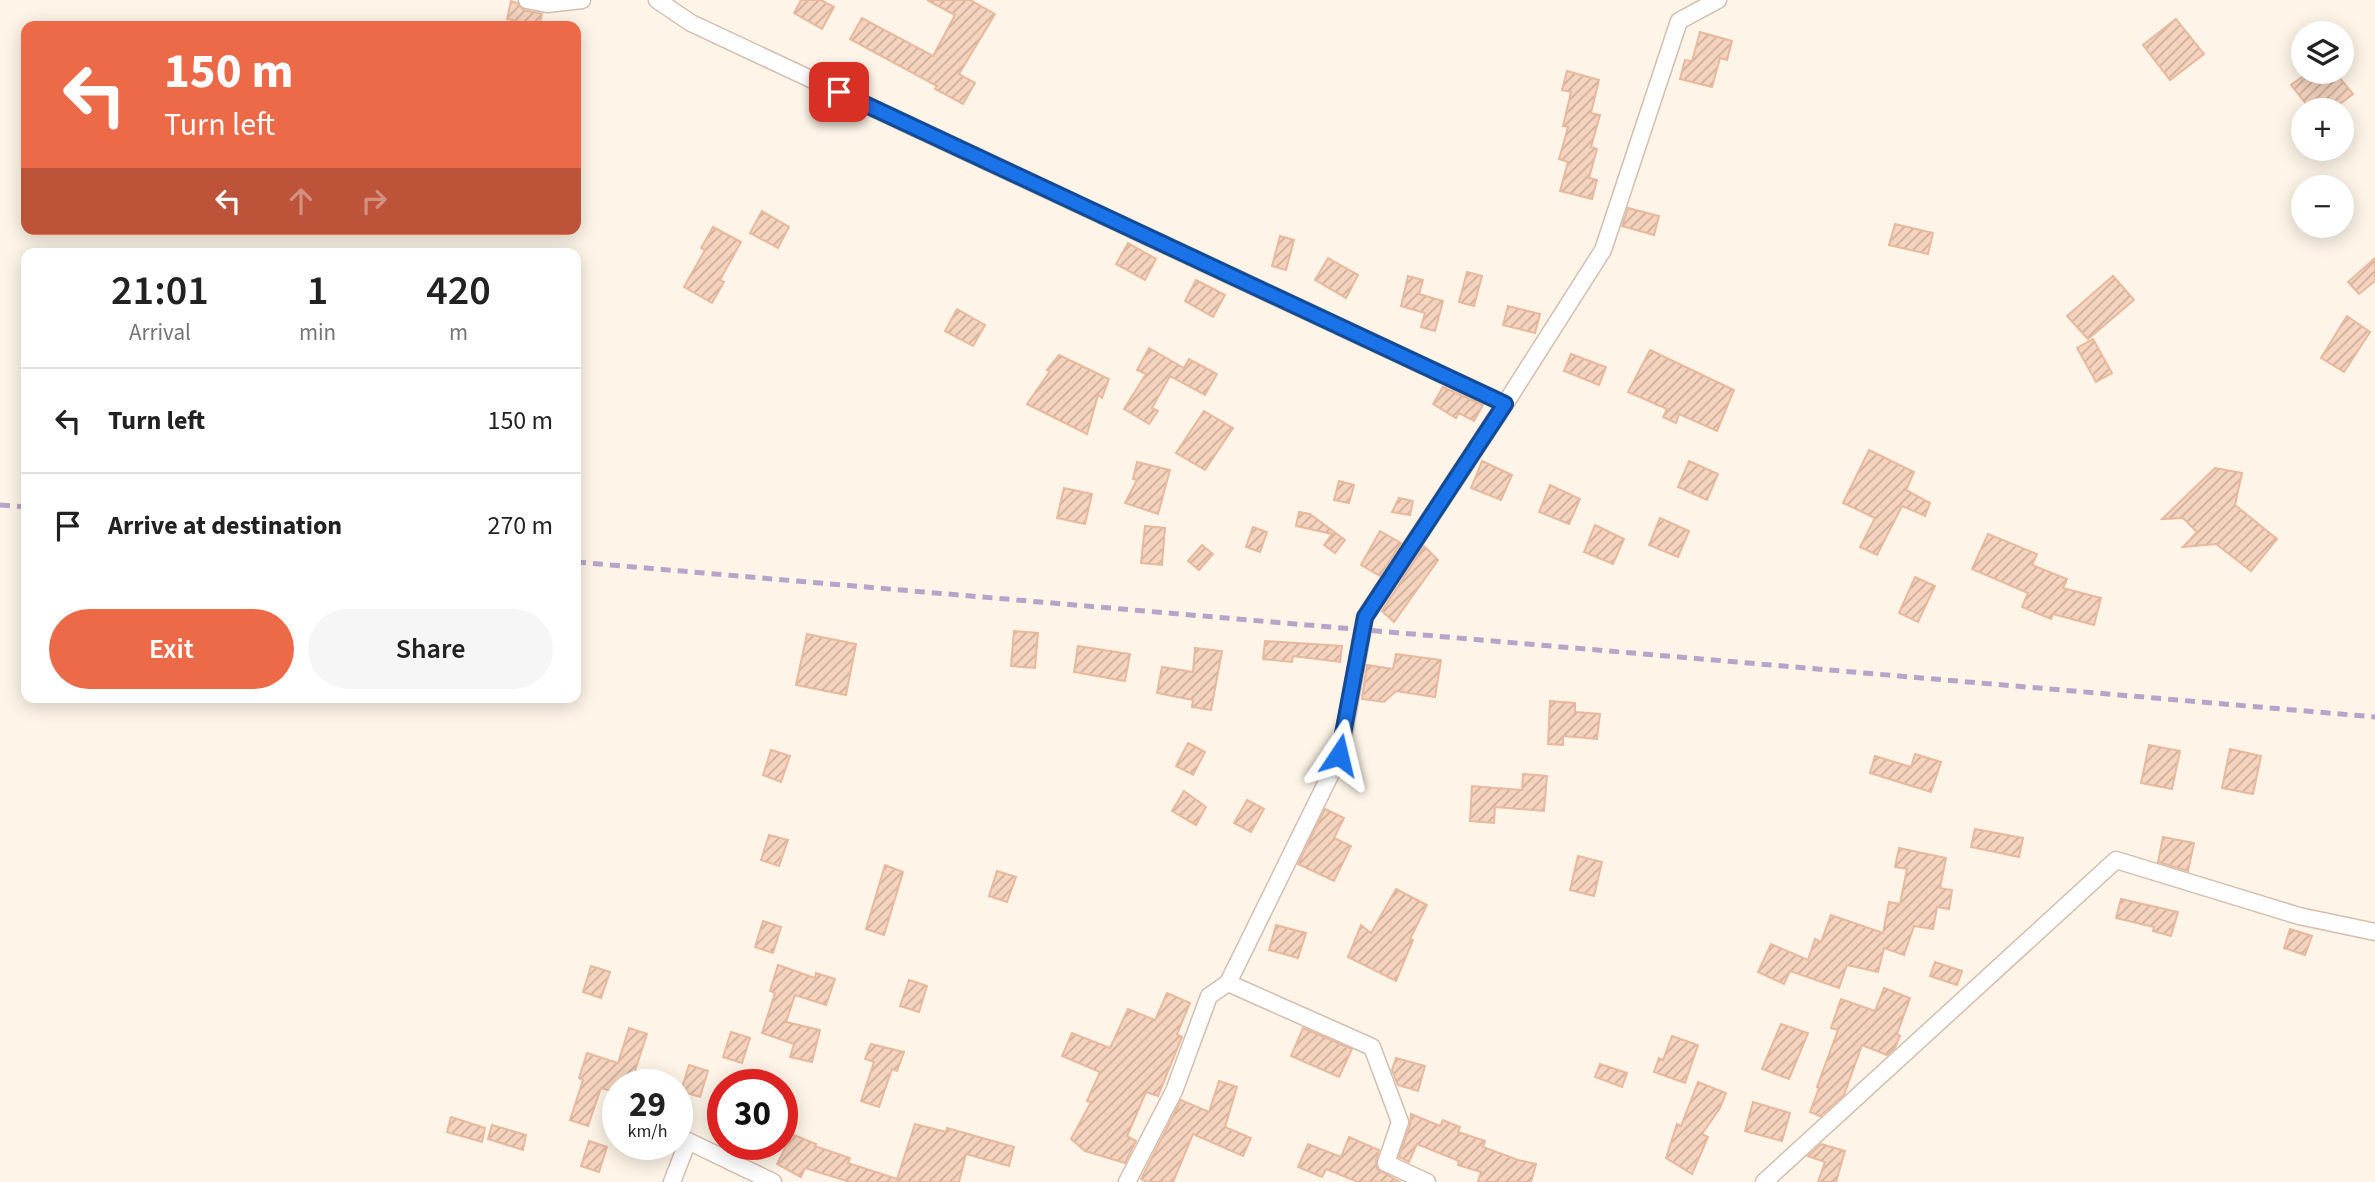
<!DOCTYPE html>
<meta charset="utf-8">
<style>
body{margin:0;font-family:"Source Sans 3",sans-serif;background:#f6f6f6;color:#222;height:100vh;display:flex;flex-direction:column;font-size:26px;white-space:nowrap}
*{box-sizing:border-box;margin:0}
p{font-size:23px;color:#767676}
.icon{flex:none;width:38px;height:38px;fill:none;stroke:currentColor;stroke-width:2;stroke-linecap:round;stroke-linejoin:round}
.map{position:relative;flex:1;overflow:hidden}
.panel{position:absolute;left:21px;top:248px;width:560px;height:455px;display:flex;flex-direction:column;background:#fff;border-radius:14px;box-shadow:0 4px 18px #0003}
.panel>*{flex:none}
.top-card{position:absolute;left:21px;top:21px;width:560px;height:214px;border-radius:14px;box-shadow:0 4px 18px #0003;background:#ed6a48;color:#fff;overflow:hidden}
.tools{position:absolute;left:2291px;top:21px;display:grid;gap:14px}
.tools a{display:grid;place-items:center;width:63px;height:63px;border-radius:50%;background:#fff;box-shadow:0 4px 18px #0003;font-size:35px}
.speed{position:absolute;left:602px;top:1069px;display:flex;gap:14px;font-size:35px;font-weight:700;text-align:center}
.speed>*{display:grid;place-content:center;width:91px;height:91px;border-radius:50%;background:#fff;box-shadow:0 4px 18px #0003;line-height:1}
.speed small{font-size:18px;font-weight:400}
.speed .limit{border:10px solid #d22;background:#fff;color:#111}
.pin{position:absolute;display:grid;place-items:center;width:60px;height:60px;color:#fff;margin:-30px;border-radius:14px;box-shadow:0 4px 10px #0006}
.me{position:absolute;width:77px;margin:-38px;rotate:10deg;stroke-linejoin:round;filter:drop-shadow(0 0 5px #0008)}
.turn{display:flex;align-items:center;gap:24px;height:147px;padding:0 28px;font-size:32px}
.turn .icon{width:91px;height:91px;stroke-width:2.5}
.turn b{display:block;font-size:49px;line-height:60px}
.lanes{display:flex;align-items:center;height:66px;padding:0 28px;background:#0003;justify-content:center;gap:35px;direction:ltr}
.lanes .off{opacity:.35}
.eta{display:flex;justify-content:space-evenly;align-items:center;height:119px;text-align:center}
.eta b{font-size:42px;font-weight:600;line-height:49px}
.action{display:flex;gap:14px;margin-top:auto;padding:14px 28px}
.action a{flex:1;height:80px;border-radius:42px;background:#ed6a48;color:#fff;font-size:28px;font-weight:600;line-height:80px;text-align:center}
.action a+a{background:#f6f6f6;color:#222}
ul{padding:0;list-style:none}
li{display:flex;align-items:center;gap:21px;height:105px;padding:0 28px;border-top:2px solid #e0e0e0}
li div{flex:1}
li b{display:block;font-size:26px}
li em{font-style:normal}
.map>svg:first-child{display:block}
</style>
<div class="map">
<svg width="2375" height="1182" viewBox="0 0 2375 1182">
<defs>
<pattern id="building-hatch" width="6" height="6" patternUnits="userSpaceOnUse" patternTransform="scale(1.75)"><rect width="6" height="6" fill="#f5d3be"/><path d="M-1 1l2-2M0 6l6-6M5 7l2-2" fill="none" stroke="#cbae9c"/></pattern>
</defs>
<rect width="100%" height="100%" fill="#fef5e8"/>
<g fill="url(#building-hatch)" stroke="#e8b99d" stroke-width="2">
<polygon points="801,0 821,0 834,7 822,29 794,13"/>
<polygon points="927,0 970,0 995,14 959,74 975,83 963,104 935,89 937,86 850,39 862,18 933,56 955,15"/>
<polygon points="511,1 517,3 524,10 542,14 539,26 507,19"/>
<polygon points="2176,19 2204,54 2170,80 2143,45"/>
<polygon points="1700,32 1732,41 1727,60 1720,58 1712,87 1680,79 1685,60 1692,61"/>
<polygon points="1567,71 1599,80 1591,113 1600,115 1591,147 1597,149 1589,178 1597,180 1592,199 1560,191 1568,162 1559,159 1568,127 1563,126 1571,92 1562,90"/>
<polygon points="2309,72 2335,72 2353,94 2332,110 2311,110 2291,85"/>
<polygon points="1628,208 1659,216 1654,235 1622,226"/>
<polygon points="762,211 789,227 778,248 750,233"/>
<polygon points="1895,224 1933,233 1928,254 1889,245"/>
<polygon points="713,227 741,242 720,280 724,282 712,303 684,287 705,250 701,248"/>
<polygon points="1280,236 1294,240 1286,270 1272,266"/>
<polygon points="1128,243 1156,259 1145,280 1116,264"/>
<polygon points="1328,258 1358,275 1346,298 1315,280"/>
<polygon points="2375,258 2375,281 2359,294 2348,282"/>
<polygon points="1467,272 1482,276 1474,306 1459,302"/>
<polygon points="1408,276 1423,280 1419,294 1443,301 1435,331 1421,327 1425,313 1401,306"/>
<polygon points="2113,276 2134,300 2088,339 2067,316"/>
<polygon points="1196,280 1225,295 1213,317 1185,301"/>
<polygon points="1508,306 1540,314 1535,333 1503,325"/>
<polygon points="957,309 985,325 973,346 945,331"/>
<polygon points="2347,316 2370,332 2344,372 2321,358"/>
<polygon points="2093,339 2112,373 2096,382 2077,348"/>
<polygon points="1149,348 1184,368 1189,359 1217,374 1205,395 1170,376 1152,408 1158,411 1149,424 1124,409 1146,374 1137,370"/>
<polygon points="1650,350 1734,390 1717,431 1679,414 1676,423 1663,417 1667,409 1628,392"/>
<polygon points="1571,354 1606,367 1599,385 1564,371"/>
<polygon points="1059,355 1109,379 1102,398 1098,395 1087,434 1027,404 1050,371 1047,370"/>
<polygon points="1443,387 1483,405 1474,421 1459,413 1456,418 1433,404"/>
<polygon points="1204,411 1233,428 1205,470 1176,453"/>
<polygon points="1869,450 1914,472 1906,490 1930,503 1925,516 1902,506 1877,555 1860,547 1875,518 1843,503"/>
<polygon points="1482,461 1512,475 1501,500 1471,488"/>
<polygon points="1689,461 1718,474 1707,500 1678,487"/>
<polygon points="1137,462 1170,470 1158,514 1125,503 1137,480 1133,479"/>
<polygon points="2215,468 2242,473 2235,505 2277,539 2251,571 2216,544 2183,547 2197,532 2183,518 2162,519"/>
<polygon points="1339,481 1354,485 1349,503 1334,500"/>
<polygon points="1550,485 1580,499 1569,524 1539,512"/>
<polygon points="1064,488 1092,494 1085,524 1057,518"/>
<polygon points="1399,498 1413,501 1410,515 1392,512"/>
<polygon points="1299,512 1310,514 1345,540 1335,553 1324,545 1332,534 1296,526"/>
<polygon points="1660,518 1689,531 1678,557 1649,545"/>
<polygon points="1595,525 1624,539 1613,564 1584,552"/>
<polygon points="1145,526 1165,528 1162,565 1141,563"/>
<polygon points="1253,527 1267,532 1260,552 1246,547"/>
<polygon points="1380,531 1401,543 1380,576 1361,565"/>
<polygon points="1988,534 2037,554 2032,565 2067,579 2063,588 2101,598 2094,625 2053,614 2051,619 2022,607 2028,593 1972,569"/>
<polygon points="1202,545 1213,554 1199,570 1188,561"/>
<polygon points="1424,546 1438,560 1394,622 1382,611"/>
<polygon points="1915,577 1935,586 1918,622 1899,613"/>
<polygon points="1014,631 1038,633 1035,668 1011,666"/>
<polygon points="807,634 856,644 846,695 796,685"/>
<polygon points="1265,641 1342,646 1340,662 1293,656 1292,662 1263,659"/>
<polygon points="1078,646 1130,654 1125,681 1074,672"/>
<polygon points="1195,648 1222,651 1211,710 1192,707 1193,700 1157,693 1162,667 1193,672"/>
<polygon points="1396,654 1441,660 1435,697 1396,691 1384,702 1362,699 1367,665 1393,669"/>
<polygon points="1550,701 1575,703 1575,712 1600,714 1597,739 1563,736 1563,745 1548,744"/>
<polygon points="1188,743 1205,752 1193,775 1176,766"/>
<polygon points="2149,745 2180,751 2172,789 2141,783"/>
<polygon points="2230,749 2261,756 2253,794 2222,788"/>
<polygon points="771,750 790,756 781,782 763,775"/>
<polygon points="1915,754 1941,762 1931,792 1870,773 1875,756 1911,767"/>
<polygon points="1523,774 1547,776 1544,811 1495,807 1494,823 1470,821 1472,786 1522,790"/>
<polygon points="1184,791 1206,807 1196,825 1172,811"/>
<polygon points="1247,800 1264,809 1251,832 1234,823"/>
<polygon points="1325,809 1344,818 1334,838 1351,846 1334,881 1298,864"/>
<polygon points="1975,829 2023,838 2019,857 1971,847"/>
<polygon points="769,835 788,840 779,866 761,860"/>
<polygon points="2163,837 2194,843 2188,871 2158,862"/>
<polygon points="1899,848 1946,858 1940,888 1952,890 1949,909 1937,907 1933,929 1914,926 1904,955 1884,948 1878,972 1847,965 1839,988 1790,971 1784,984 1758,972 1771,944 1808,960 1815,939 1821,942 1831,915 1883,933 1889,902 1900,904 1907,869 1895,867"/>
<polygon points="1578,856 1602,862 1594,896 1570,890"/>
<polygon points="885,865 903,872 884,935 866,929"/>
<polygon points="997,871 1016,877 1007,902 989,896"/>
<polygon points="1396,889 1427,905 1410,939 1413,940 1396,981 1348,957 1361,925 1371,933"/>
<polygon points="2121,899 2178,912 2171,936 2153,931 2154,927 2116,918"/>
<polygon points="763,921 781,927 773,953 755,947"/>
<polygon points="1276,925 1306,933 1298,958 1269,950"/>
<polygon points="2290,929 2312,936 2305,955 2284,948"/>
<polygon points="1935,962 1962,971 1957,985 1930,976"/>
<polygon points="778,965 815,978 816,973 835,979 826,1005 795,995 786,1022 820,1030 812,1062 790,1057 794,1044 762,1033 775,993 770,991"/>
<polygon points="591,966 610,972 601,998 583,992"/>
<polygon points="909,980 927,986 919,1012 900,1006"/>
<polygon points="1884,988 1910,998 1897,1034 1900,1036 1895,1048 1887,1055 1862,1045 1844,1095 1820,1116 1810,1112 1819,1088 1817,1087 1838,1030 1831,1028 1841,999 1875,1011"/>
<polygon points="1167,993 1190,1003 1177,1034 1182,1037 1158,1096 1146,1092 1127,1136 1136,1141 1125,1163 1085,1151 1071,1139 1091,1102 1087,1101 1100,1072 1062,1056 1072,1033 1110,1048 1128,1009 1155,1020"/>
<polygon points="1781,1024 1808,1033 1789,1079 1762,1069"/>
<polygon points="629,1028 647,1034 635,1071 640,1072 636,1085 618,1085 618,1093 601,1088 588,1126 570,1120 583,1080 579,1078 587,1053 618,1063"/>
<polygon points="1303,1028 1352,1049 1339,1077 1291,1056"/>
<polygon points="731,1032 750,1038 742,1063 723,1057"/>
<polygon points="1672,1036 1698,1045 1685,1083 1654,1072 1659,1058 1663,1060"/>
<polygon points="871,1044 904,1052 897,1071 892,1069 879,1107 861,1101 874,1062 865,1059"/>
<polygon points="1396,1058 1425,1066 1418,1091 1398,1085 1392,1070"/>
<polygon points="1600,1064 1627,1073 1622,1087 1595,1077"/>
<polygon points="689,1065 708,1071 700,1097 681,1091"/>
<polygon points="1219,1081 1237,1087 1225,1127 1251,1138 1243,1156 1193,1134 1173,1182 1147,1182 1141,1179 1181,1100 1209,1112"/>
<polygon points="1698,1082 1726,1093 1720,1108 1702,1134 1708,1137 1692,1174 1666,1158 1677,1124 1681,1126"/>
<polygon points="1753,1102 1790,1113 1782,1141 1745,1131"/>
<polygon points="1411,1114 1440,1126 1443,1120 1460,1127 1458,1132 1485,1141 1483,1147 1518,1160 1536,1164 1531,1182 1478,1182 1481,1172 1458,1165 1459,1161 1417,1144 1409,1162 1399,1157 1410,1125"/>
<polygon points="451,1117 485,1128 482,1142 447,1132"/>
<polygon points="915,1124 946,1132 947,1128 1014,1147 1009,1166 966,1154 959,1182 850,1182 805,1168 801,1177 777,1164 792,1134 816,1144 815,1146 850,1158 848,1163 897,1179"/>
<polygon points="492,1125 526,1135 523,1150 488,1139"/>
<polygon points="1349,1137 1379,1150 1376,1160 1377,1169 1400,1182 1358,1182 1326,1169 1322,1177 1298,1167 1308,1144 1341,1157"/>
<polygon points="589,1141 607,1147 599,1172 581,1166"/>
<polygon points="1821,1144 1845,1151 1836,1182 1818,1182 1825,1162 1808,1156"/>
</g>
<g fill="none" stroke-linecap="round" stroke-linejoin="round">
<g stroke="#d3beaf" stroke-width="19">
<g id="street">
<polyline points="527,0 547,4 582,0"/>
<polyline points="657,0 691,23 1505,404 1365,617 1340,755 1228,983 1209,996 1174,1091 1127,1182"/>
<polyline points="1505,404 1603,250 1679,21 1718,0"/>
<polyline points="1228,983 1372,1047 1400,1122 1386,1163 1427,1182"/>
<polyline points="672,1182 688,1141 773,1182"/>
<polyline points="1764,1182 2116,860 2299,916 2375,932"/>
</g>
</g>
<use href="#street" stroke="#fff" stroke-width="16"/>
<g stroke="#b8a4c9" stroke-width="5" stroke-dasharray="10 7" stroke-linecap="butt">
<polyline points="0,505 26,507"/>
<polyline points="576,562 2375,717"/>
</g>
</g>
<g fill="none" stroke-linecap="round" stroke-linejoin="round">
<g stroke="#114b97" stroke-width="18">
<polyline id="route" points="839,92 1505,404 1365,617 1339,755"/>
</g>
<use href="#route" stroke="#1a73e8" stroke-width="12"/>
</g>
</svg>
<div class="tools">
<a><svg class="icon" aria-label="layers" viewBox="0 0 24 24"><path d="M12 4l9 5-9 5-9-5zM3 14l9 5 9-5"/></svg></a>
<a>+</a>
<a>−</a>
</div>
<div class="speed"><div>29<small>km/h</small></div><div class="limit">30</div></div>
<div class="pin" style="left:839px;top:92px;background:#d93025"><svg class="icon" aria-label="arrive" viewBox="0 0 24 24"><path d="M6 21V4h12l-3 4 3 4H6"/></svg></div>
<svg class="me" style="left:1339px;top:755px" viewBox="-20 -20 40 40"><path d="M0-17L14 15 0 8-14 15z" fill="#1a73e8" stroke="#fff" stroke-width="4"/></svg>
<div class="top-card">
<div class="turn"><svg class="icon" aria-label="left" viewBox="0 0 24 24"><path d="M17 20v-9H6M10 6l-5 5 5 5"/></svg><div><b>150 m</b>Turn left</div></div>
<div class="lanes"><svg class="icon" aria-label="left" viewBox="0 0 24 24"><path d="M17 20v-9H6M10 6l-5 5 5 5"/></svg><svg class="icon off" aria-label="ahead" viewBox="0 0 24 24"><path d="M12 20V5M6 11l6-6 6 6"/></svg><svg class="icon off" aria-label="right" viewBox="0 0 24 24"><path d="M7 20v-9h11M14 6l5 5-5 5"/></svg></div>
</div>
<section class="panel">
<div class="eta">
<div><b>21:01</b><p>Arrival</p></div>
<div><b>1</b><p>min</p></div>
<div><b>420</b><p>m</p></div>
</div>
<ul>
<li><svg class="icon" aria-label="left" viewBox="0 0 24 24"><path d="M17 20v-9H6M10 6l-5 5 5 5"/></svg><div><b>Turn left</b></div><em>150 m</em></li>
<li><svg class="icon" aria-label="arrive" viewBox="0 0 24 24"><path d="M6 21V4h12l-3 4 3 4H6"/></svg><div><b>Arrive at destination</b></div><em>270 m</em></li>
</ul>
<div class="action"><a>Exit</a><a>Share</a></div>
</section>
</div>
